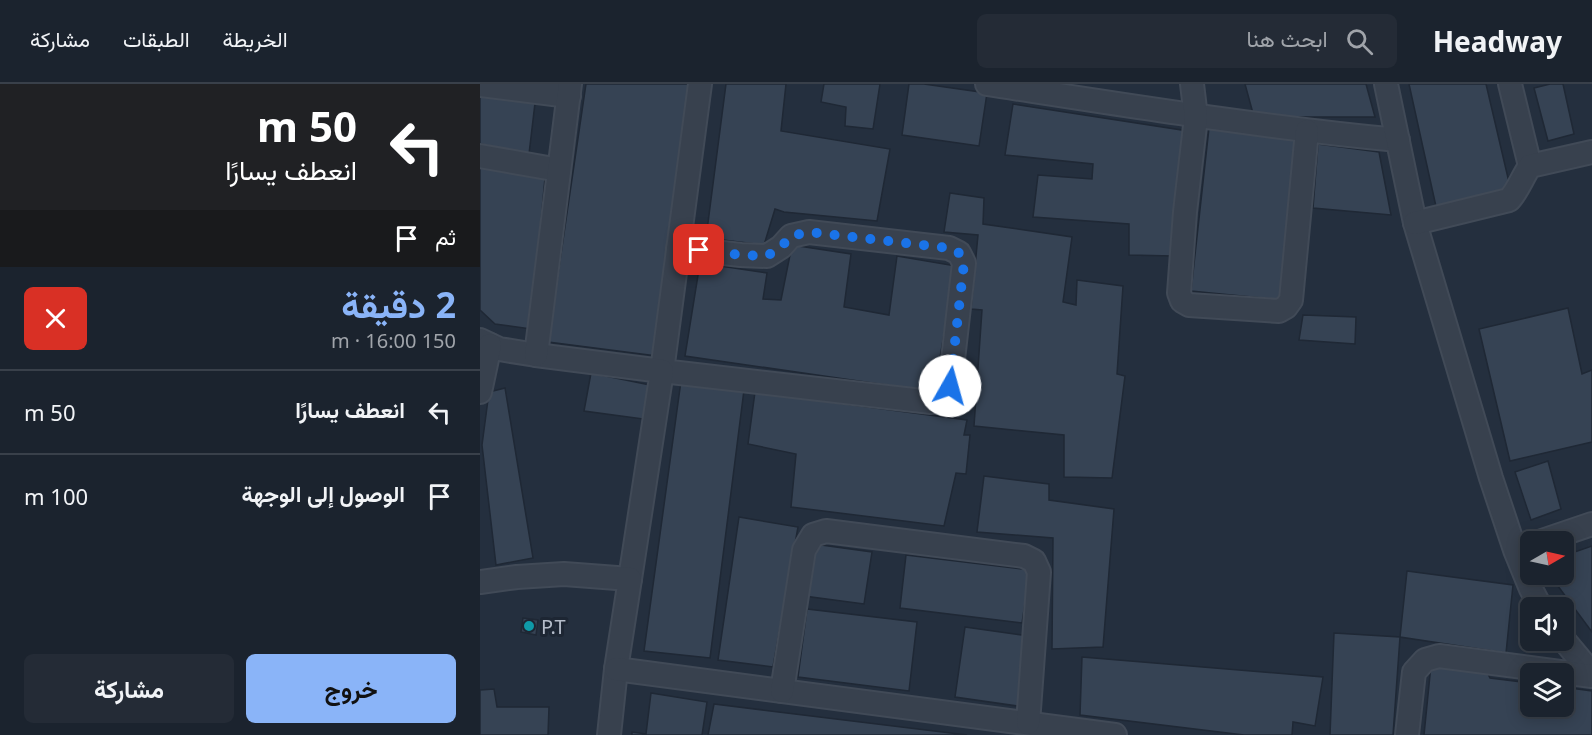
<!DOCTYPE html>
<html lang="ar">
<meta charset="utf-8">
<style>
body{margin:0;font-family:"Noto Sans",Vazirmatn,sans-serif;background:#242b36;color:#f1f3f6;direction:rtl;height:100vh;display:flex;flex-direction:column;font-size:22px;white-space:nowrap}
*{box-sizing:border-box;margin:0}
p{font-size:20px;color:#a0a4aa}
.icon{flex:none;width:33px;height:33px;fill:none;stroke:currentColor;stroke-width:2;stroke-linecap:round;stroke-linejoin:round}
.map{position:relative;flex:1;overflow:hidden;direction:ltr}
.details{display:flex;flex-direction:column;background:#1b232e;width:480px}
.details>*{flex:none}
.banner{background:#202124;color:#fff;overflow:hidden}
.needle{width:39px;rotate:81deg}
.fabs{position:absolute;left:1040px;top:447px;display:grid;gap:12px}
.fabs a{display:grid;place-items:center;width:54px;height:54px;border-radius:9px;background:#1b232e;box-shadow:0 3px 15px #0003,0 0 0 2px #39404a;font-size:30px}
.pin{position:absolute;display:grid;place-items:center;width:51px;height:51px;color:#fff;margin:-26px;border-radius:12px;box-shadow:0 3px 9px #0006}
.me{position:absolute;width:66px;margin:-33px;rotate:7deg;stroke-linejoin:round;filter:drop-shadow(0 0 4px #0008)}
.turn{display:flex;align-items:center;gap:21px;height:126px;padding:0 24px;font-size:27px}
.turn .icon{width:78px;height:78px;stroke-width:2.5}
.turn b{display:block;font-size:42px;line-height:51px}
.then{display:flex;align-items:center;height:57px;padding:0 24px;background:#0003;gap:12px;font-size:22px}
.round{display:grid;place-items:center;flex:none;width:63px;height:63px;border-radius:9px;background:#242b36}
.headline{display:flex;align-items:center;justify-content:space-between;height:102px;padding:0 24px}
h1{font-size:36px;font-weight:700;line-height:45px;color:#8ab4f8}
.action{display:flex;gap:12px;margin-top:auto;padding:12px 24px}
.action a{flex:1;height:69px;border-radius:9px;background:#8ab4f8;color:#111;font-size:24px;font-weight:700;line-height:69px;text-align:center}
.action a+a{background:#242b36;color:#f1f3f6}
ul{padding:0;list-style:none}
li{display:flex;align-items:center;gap:18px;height:84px;padding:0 24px;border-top:2px solid #39404a}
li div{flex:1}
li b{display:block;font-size:22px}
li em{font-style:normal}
header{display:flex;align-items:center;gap:36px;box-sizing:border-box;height:84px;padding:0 30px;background:#1b232e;border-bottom:2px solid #39404a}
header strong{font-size:28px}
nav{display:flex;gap:33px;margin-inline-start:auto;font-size:21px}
.search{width:420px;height:54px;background:#242b36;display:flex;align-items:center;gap:15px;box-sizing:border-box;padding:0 21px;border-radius:9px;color:#a0a4aa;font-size:22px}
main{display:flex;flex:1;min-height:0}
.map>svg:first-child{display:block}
</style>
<header>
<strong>Headway</strong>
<div class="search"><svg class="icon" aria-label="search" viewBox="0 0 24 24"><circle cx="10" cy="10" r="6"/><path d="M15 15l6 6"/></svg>ابحث هنا</div>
<nav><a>الخريطة</a><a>الطبقات</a><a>مشاركة</a></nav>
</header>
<main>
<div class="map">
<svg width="1112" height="651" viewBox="0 0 1112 651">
<rect width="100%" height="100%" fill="#242f3e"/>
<g fill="#364354" stroke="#1f2835" stroke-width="1.5">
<polygon points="106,0 216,0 177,272 68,258"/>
<polygon points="246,0 306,0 301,47 410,65 397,137 304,128 295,125 284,161 226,154"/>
<polygon points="344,0 400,0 393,45 365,42 366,23 341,18"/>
<polygon points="429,0 444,0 507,9 499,62 422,51"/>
<polygon points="765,0 886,0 895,33 774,33"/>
<polygon points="929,0 1006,0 1032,111 957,127"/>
<polygon points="1070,0 1083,0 1094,50 1068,57 1054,4"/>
<polygon points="0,10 55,19 49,70 0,60"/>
<polygon points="533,20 708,47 693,172 649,171 649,140 553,133 558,91 612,95 613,80 525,71"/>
<polygon points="729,44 817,53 801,216 711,207"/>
<polygon points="838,60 899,68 911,131 833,124"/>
<polygon points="0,79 65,94 51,245 15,240 0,226"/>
<polygon points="470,109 504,114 503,140 592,153 583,218 596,221 597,196 643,202 637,290 645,292 632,394 584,393 584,351 494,342 502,226 491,225 498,151 464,148"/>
<polygon points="312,161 371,170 364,223 409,231 417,172 476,182 454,308 205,272 220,179 287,189 283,215 301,216"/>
<polygon points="1088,224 1102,290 1112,286 1112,358 1030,377 999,245"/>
<polygon points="823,231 876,233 875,260 819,256"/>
<polygon points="111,289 170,301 163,335 104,327"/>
<polygon points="201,297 264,306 230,574 164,567"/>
<polygon points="25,304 53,474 16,481 2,361 9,308"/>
<polygon points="275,308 487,336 484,351 490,351 486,390 476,389 464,442 311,423 316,370 268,360"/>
<polygon points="1068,377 1081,425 1051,436 1035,388"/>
<polygon points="504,392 569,400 569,416 634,425 623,563 572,565 573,454 497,448"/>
<polygon points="259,433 318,443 293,583 238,576"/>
<polygon points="334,460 392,468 384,520 324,512"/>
<polygon points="1112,462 1112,548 1069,490 1083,490 1083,472"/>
<polygon points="426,471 550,486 542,539 420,524"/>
<polygon points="927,487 1033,501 1026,569 920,553"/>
<polygon points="327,525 437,538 429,607 318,593"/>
<polygon points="43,534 58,536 56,551 41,548"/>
<polygon points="485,543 549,552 544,623 475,613"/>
<polygon points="854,549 920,553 913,651 850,651"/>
<polygon points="602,573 843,593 835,642 813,638 812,651 764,651 600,631"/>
<polygon points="951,581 1008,590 1010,594 1050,599 1050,622 1083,622 1083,603 1112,607 1112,651 944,651"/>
<polygon points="14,605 17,623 69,623 68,651 0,651 0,606"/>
<polygon points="171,609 227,618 222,651 152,651 152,648 166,650"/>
<polygon points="234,620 487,651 228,651"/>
</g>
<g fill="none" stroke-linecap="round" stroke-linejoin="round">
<g stroke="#414a57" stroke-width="26">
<g id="minor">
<path d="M507,0C644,21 780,43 918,56"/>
<polyline points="712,0 716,33 705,128 699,209 702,217 709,221 799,227 806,223 811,216 827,47"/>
<polyline points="906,0 935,139 1011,394 1035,466 1051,505 1061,524"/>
<polyline points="1030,0 1050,82"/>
<polyline points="0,1 89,12"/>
<polyline points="0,72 79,86"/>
<path d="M935,139L1029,116C1037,108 1043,92 1050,82L1112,68"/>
<polyline points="198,164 261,171 287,172 301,163 311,152 329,148 469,164 479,169 484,179 470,302 462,313 451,318 182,287 220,0"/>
<polyline points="0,256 19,265 56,271 182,287 150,495"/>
<polyline points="56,271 90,0"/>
<polyline points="0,308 10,261"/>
<polyline points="1059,458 1112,440"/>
<polyline points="0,498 37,493 84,490 150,495 136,585 129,651"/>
<polyline points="1083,555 1112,590"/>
<polyline points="136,585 635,651"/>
<polyline points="302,607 324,466 333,451 346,447 544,472 554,477 559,488 548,639"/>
<polyline points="927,651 934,588 945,576 959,572 1112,592"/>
</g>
</g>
<use href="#minor" stroke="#38414e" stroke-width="22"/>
</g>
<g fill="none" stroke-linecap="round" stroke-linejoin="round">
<polyline stroke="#1a73e8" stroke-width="10" stroke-dasharray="0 18" points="219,166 261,171 287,172 301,163 311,152 329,148 469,164 479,169 484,179 470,302"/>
</g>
<circle fill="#0f9aa8" stroke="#1d2633" stroke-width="2" cx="49" cy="542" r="6"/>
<g text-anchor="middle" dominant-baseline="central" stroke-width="6" stroke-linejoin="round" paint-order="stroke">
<g font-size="20" fill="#b4bcc9" stroke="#1d2633" text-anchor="start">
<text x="61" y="542">P.T</text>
</g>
</g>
</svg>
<div class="fabs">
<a><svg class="needle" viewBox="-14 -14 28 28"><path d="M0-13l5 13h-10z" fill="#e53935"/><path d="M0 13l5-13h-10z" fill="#a0a4aa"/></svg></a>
<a><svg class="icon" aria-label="sound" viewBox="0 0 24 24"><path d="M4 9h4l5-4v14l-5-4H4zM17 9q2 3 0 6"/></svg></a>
<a><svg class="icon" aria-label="layers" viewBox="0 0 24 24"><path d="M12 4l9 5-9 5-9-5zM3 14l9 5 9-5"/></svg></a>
</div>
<div class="pin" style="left:219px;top:166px;background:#d93025"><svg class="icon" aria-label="arrive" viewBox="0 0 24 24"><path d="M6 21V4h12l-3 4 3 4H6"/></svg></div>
<svg class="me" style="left:470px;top:302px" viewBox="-20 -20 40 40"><circle r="19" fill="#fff"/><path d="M0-13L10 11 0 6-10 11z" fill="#1a73e8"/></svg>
</div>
<section class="details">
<div class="banner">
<div class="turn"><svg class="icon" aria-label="left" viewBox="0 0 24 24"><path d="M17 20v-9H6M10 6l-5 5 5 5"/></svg><div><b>50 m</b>انعطف يسارًا</div></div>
<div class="then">ثم<svg class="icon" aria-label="arrive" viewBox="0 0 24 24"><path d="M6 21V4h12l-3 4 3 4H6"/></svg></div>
</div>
<div class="headline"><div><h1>2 دقيقة</h1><p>150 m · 16:00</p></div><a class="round" style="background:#d93025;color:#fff"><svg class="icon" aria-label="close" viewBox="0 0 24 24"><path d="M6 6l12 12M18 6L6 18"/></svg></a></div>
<ul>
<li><svg class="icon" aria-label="left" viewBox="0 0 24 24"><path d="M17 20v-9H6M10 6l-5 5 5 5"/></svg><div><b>انعطف يسارًا</b></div><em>50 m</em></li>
<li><svg class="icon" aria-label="arrive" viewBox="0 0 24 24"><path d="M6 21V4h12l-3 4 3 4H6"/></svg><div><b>الوصول إلى الوجهة</b></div><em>100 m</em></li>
</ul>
<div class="action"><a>خروج</a><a>مشاركة</a></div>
</section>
</main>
